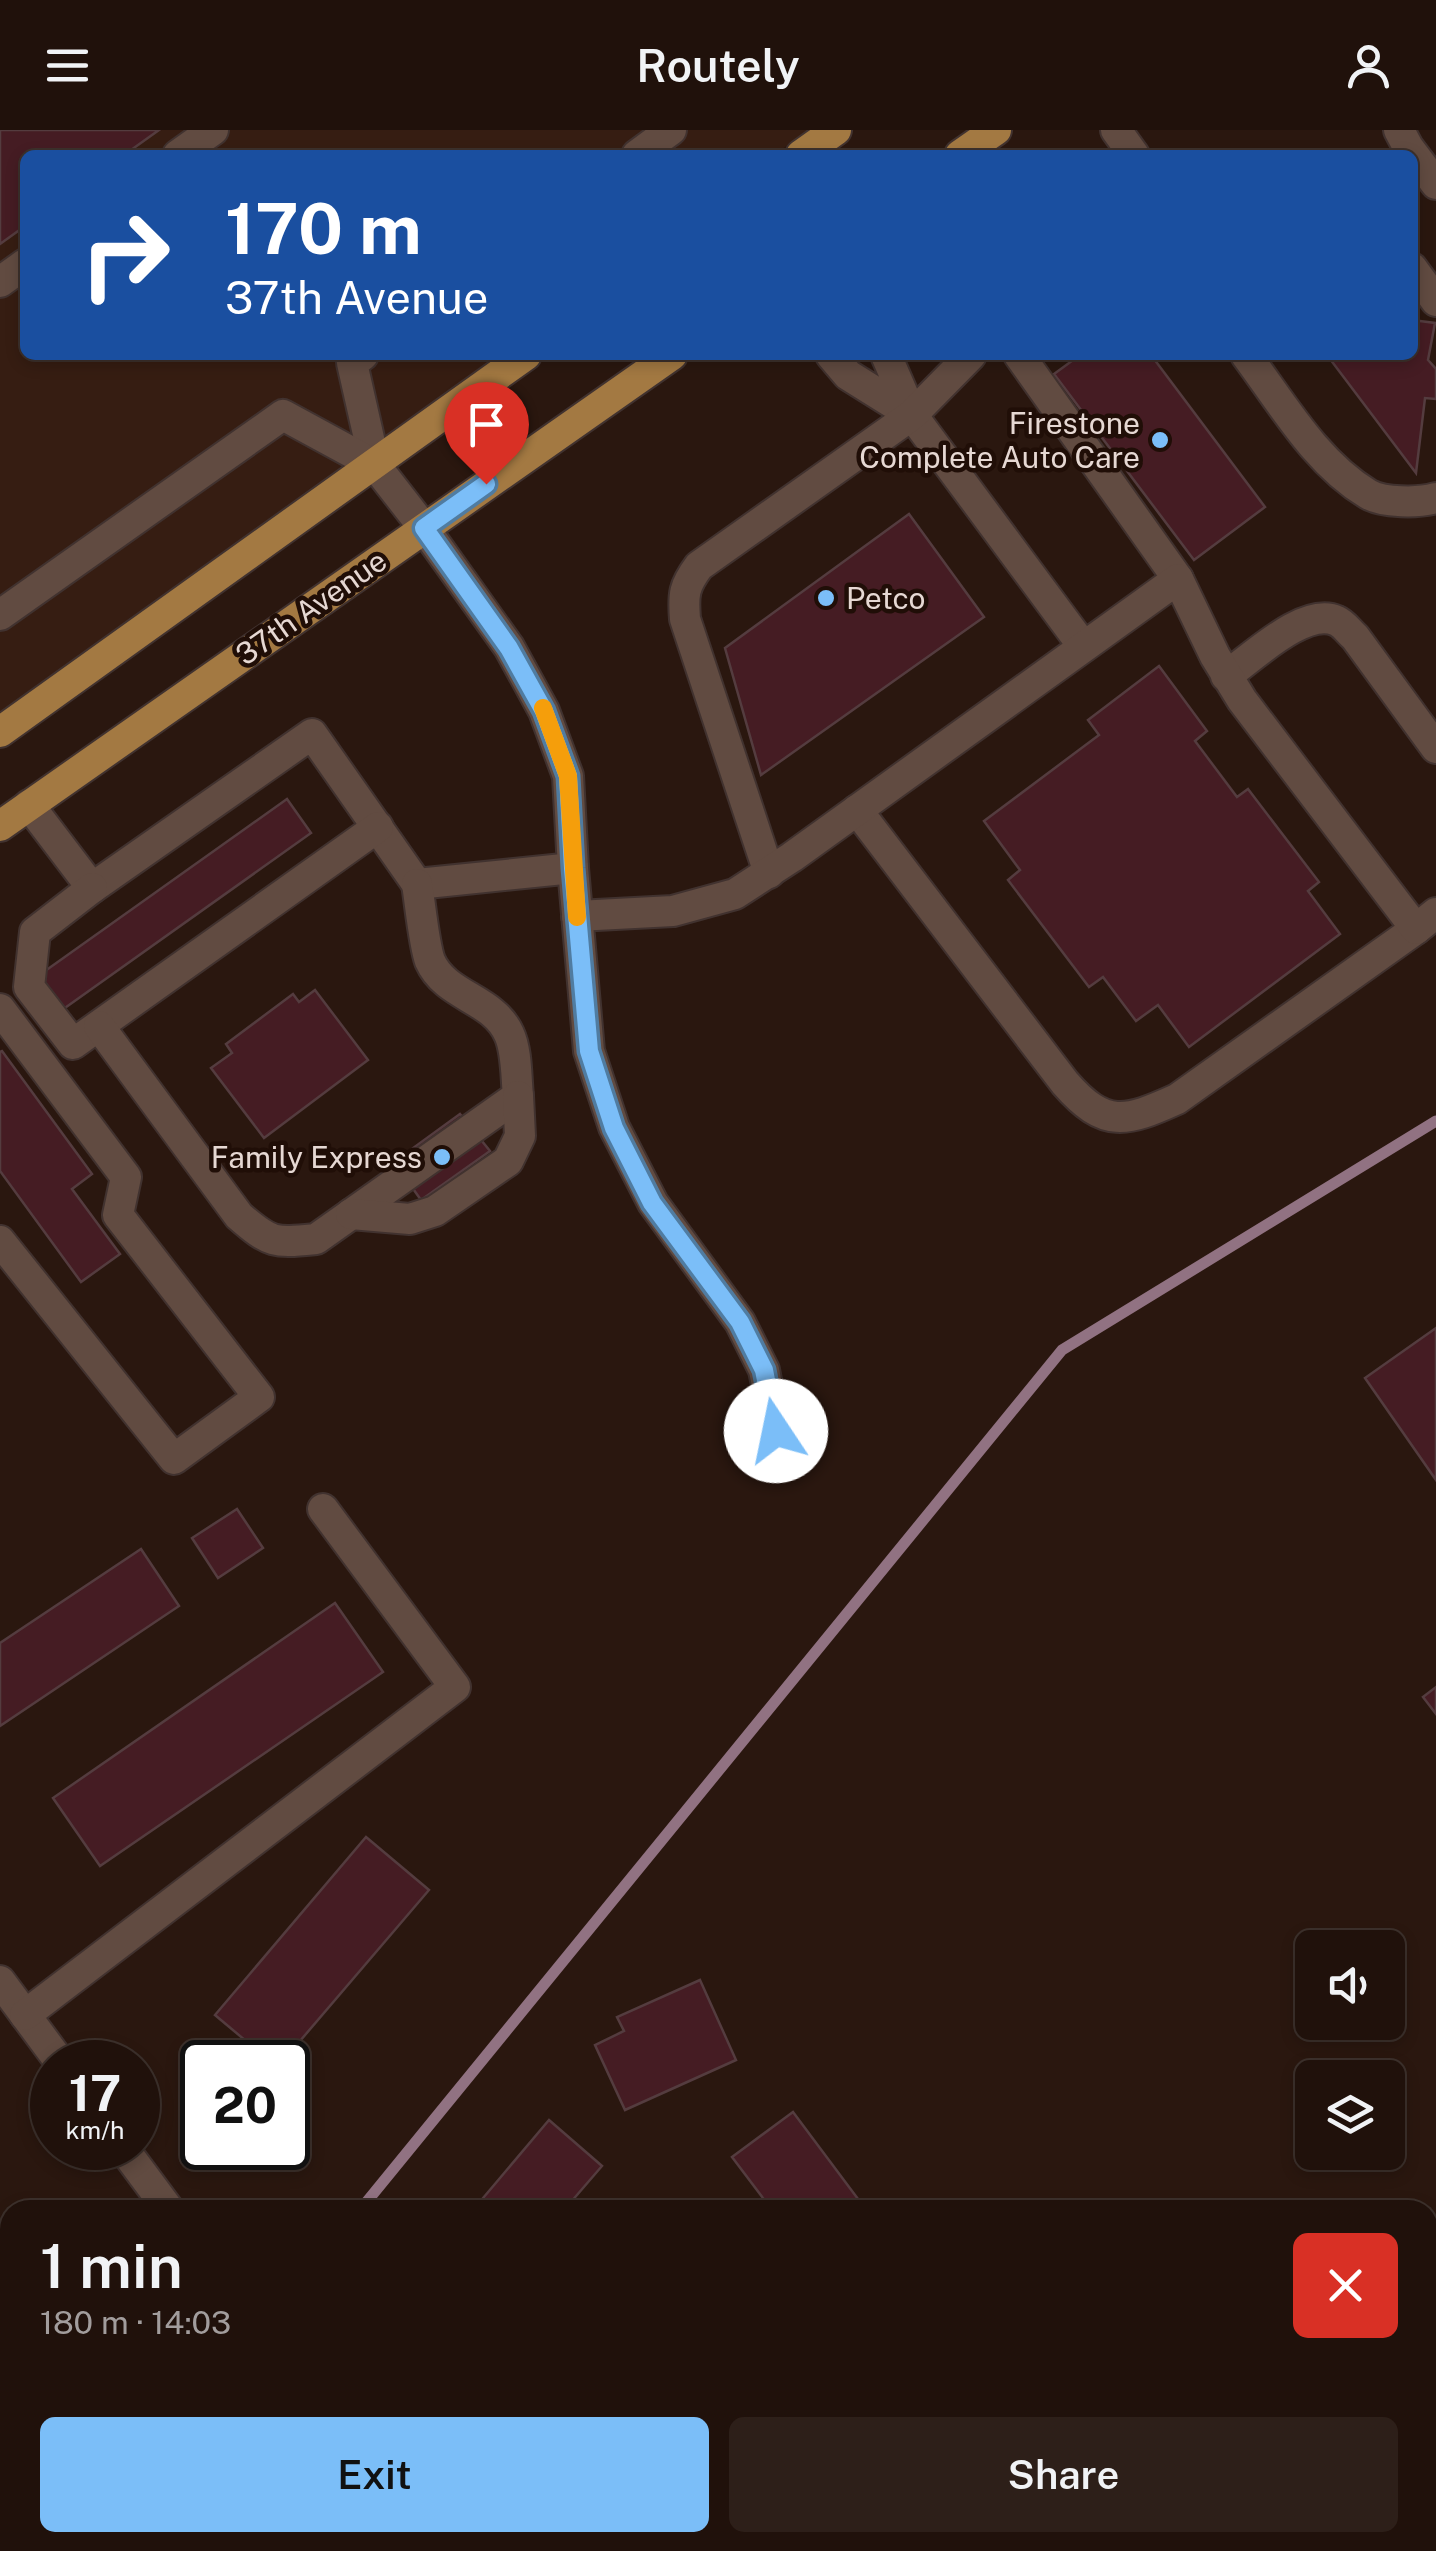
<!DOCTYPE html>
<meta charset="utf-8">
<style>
body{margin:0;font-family:"Public Sans",sans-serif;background:#2d1f19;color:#f1f3f6;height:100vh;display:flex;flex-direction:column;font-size:38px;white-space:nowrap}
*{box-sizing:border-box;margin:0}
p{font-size:32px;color:#a29d9d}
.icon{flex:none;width:55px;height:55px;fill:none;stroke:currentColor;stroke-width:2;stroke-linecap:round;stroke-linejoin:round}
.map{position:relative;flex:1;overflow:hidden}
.details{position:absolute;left:0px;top:2070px;width:1438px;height:352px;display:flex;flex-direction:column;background:#20110b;border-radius:30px 30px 0 0;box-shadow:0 5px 15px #0003,0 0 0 2px #3d312c}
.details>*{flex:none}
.guide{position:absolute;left:20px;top:20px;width:1398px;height:210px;border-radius:15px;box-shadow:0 5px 15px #0003,0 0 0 2px #3d312c;background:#1a4fa0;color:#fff;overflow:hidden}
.controls{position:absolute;left:1295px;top:1800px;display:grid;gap:20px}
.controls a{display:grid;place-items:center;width:110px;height:110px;border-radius:15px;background:#20110b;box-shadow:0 5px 15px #0003,0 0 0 2px #3d312c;font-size:50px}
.speed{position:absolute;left:30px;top:1910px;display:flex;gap:20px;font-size:50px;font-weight:700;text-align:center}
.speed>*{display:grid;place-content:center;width:130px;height:130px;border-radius:50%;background:#20110b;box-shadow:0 5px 15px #0003,0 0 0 2px #3d312c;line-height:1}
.speed small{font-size:25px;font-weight:400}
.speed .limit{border:5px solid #111;border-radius:15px;background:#fff;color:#111}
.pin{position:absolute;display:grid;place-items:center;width:85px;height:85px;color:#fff;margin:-102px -42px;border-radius:50% 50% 50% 0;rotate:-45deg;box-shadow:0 0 10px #0007}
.pin .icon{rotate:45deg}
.me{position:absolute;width:110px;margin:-55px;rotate:349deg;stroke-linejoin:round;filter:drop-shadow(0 0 8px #0008)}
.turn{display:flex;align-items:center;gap:35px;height:210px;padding:0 40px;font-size:45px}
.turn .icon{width:130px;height:130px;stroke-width:2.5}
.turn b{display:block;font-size:70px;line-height:85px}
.round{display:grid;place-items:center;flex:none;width:105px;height:105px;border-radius:15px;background:#2d1f19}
.summary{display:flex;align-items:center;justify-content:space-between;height:170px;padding:0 40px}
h1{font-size:60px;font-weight:600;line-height:75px}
.primary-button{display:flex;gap:20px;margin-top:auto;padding:20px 40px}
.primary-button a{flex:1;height:115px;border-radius:15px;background:#7bbef8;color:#111;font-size:40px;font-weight:600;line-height:115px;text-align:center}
.primary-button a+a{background:#2d1f19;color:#f1f3f6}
header{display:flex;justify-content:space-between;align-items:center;height:130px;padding:0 40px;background:#20110b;font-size:45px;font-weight:600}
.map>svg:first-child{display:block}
</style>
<header><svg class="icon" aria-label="menu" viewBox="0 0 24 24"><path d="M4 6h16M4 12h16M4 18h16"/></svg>Routely<svg class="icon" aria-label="person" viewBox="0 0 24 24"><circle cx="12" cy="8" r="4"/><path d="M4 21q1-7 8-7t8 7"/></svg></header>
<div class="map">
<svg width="1436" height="2421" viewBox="0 0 1436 2421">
<rect width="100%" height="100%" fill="#2a170f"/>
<g fill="#361d12">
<polygon points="0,0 809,0 774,25 25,25 25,225 498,225 0,585"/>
<polygon points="1436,2105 1436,2421 1212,2421 1206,2413 1428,2412 1428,2112"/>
</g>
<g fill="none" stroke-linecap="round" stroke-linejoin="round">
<g stroke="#917282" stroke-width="11">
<polyline points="360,2080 1062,1220 1436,991"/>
<polyline points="70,2421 77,2412"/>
</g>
</g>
<g fill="#451c23" stroke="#543c3f" stroke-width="2.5">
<polygon points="0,0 159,0 124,25 25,25 25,96 0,114"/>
<polygon points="1412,190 1435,193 1428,230 1436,239 1436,269 1425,268 1416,343 1327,225 1412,225"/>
<polygon points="1080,225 1151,225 1265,377 1194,430 1054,244"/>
<polygon points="909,384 984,487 761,645 725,518"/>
<polygon points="1159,536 1207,601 1195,611 1237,667 1248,659 1319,752 1308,761 1340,804 1189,917 1158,875 1136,891 1103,847 1089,857 1008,750 1020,740 984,691 1099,605 1088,590"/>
<polygon points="287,669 311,703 62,880 38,846"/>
<polygon points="315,860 368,930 264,1008 211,938 232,923 226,914 293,864 299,872"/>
<polygon points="2,921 92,1044 72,1059 120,1124 81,1152 0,1041 0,922"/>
<polygon points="460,984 490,1021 421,1070 394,1032"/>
<polygon points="1436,1198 1436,1350 1365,1248"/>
<polygon points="237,1379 263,1418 218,1448 192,1408"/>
<polygon points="141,1419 179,1476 0,1596 0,1513"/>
<polygon points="335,1473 383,1542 100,1736 53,1668"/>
<polygon points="1436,1557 1436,1584 1423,1567"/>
<polygon points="366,1707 429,1760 282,1932 271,1932 215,1885"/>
<polygon points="700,1850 736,1930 625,1980 595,1915 624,1901 617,1887"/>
<polygon points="793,1982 861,2073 852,2080 772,2080 732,2027"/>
<polygon points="549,1990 602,2036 564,2080 473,2080"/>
<polygon points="226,2412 282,2412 288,2421 215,2421"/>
<polygon points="522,2412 607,2412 613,2421 525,2421 520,2414"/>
</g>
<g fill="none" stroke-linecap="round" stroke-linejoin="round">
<g stroke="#41322f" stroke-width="34">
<g id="minor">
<polyline points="1116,0 1134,25"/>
<polyline points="1399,0 1408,17 1436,54"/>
<polyline points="178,25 213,0"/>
<polyline points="637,25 671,0"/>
<polyline points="1412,138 1436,171"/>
<polyline points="0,152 25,134"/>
<polyline points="363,225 352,233 375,335"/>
<polyline points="831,225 848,245 912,285 886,225"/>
<polyline points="1019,225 1178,449"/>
<path d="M1246,225C1282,273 1315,332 1368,364C1383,373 1419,373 1436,368"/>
<polyline points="912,285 1083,516"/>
<polyline points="0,485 283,285 375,335 424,398 509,517 544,581 568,646 573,738 589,921 614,997 653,1073 740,1192 764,1240 776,1301"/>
<path d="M1226,546C1252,528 1305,476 1337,491C1344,494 1349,502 1355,507L1436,618"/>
<polyline points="29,675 92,758 312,604 417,754 573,738"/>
<path d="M857,680L1065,953C1105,999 1126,992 1177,969L1416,799"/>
<path d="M769,743L685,489C683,464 684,456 699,436L912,285L971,225"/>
<polyline points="92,758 35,802 29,857 73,914 378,697"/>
<polyline points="577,786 673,781 735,764 792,727 1178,449 1215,526 1242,570 1416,799 1436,783"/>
<polyline points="0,879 126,1047 118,1085 259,1267 174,1329 0,1111"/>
<path d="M99,896L239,1086C271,1114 275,1113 316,1109L518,966C516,947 517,921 509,904C493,868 446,867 430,831C424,815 420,772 417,754"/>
<polyline points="351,1084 410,1089 435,1081 508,1031 520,1006 518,966"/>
<polyline points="0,1851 60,1932"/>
<polyline points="25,1885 455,1557 323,1379"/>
<polyline points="123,2018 169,2080"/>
<polyline points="412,2412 418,2421"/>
</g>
</g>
<g stroke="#41322f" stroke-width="34">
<g id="major">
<polyline points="801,25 836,0"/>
<polyline points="960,25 996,0"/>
<polyline points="0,602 526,225"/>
<polyline points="0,696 672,225"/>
</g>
</g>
<use href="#minor" stroke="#614b41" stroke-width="30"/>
<use href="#major" stroke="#a37942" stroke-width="30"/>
</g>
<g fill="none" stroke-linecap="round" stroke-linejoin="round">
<g stroke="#507ca1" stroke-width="25">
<polyline id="route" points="486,354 424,398 509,518 544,581 568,646 573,738 589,921 614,998 652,1073 740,1192 764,1240 776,1301"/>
</g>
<use href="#route" stroke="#7bbef8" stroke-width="18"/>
<polyline stroke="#f59e0b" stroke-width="18" points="543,578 568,646 577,787"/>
</g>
<g fill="#7bbef8" stroke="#200e07" stroke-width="4">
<circle cx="1160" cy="310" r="10"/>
<circle cx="826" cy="468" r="10"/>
<circle cx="442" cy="1027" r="10"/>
</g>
<g text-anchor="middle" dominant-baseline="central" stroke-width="9" stroke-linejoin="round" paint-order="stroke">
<g font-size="30" fill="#e6d8d3" stroke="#200e07" text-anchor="end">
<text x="1140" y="293">Firestone<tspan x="1140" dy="34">Complete Auto Care</tspan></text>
<text x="846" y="468" text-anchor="start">Petco</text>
<text x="422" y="1027">Family Express</text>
</g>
<g font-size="30" fill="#e6d8d3" stroke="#200e07">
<text transform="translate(311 477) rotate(-35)">37th Avenue</text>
</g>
</g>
</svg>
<div class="controls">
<a><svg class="icon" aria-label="sound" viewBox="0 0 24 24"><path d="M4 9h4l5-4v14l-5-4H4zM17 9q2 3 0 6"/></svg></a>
<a><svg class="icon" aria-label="layers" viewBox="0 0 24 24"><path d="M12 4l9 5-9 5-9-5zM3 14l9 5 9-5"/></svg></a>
</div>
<div class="speed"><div>17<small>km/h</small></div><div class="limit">20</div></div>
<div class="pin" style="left:486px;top:354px;background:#d93025"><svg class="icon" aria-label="arrive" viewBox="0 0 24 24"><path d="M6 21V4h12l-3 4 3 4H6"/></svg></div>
<svg class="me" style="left:776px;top:1301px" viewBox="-20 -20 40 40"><circle r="19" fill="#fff"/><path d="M0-13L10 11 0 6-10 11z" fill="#7bbef8"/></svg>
<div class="guide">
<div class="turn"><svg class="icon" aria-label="right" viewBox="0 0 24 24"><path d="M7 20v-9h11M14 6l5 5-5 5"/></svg><div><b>170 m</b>37th Avenue</div></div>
</div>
<section class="details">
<div class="summary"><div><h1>1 min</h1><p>180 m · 14:03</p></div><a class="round" style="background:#d93025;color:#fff"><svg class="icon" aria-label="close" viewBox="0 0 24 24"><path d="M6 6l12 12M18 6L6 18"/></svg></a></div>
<div class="primary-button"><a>Exit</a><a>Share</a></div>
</section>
</div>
